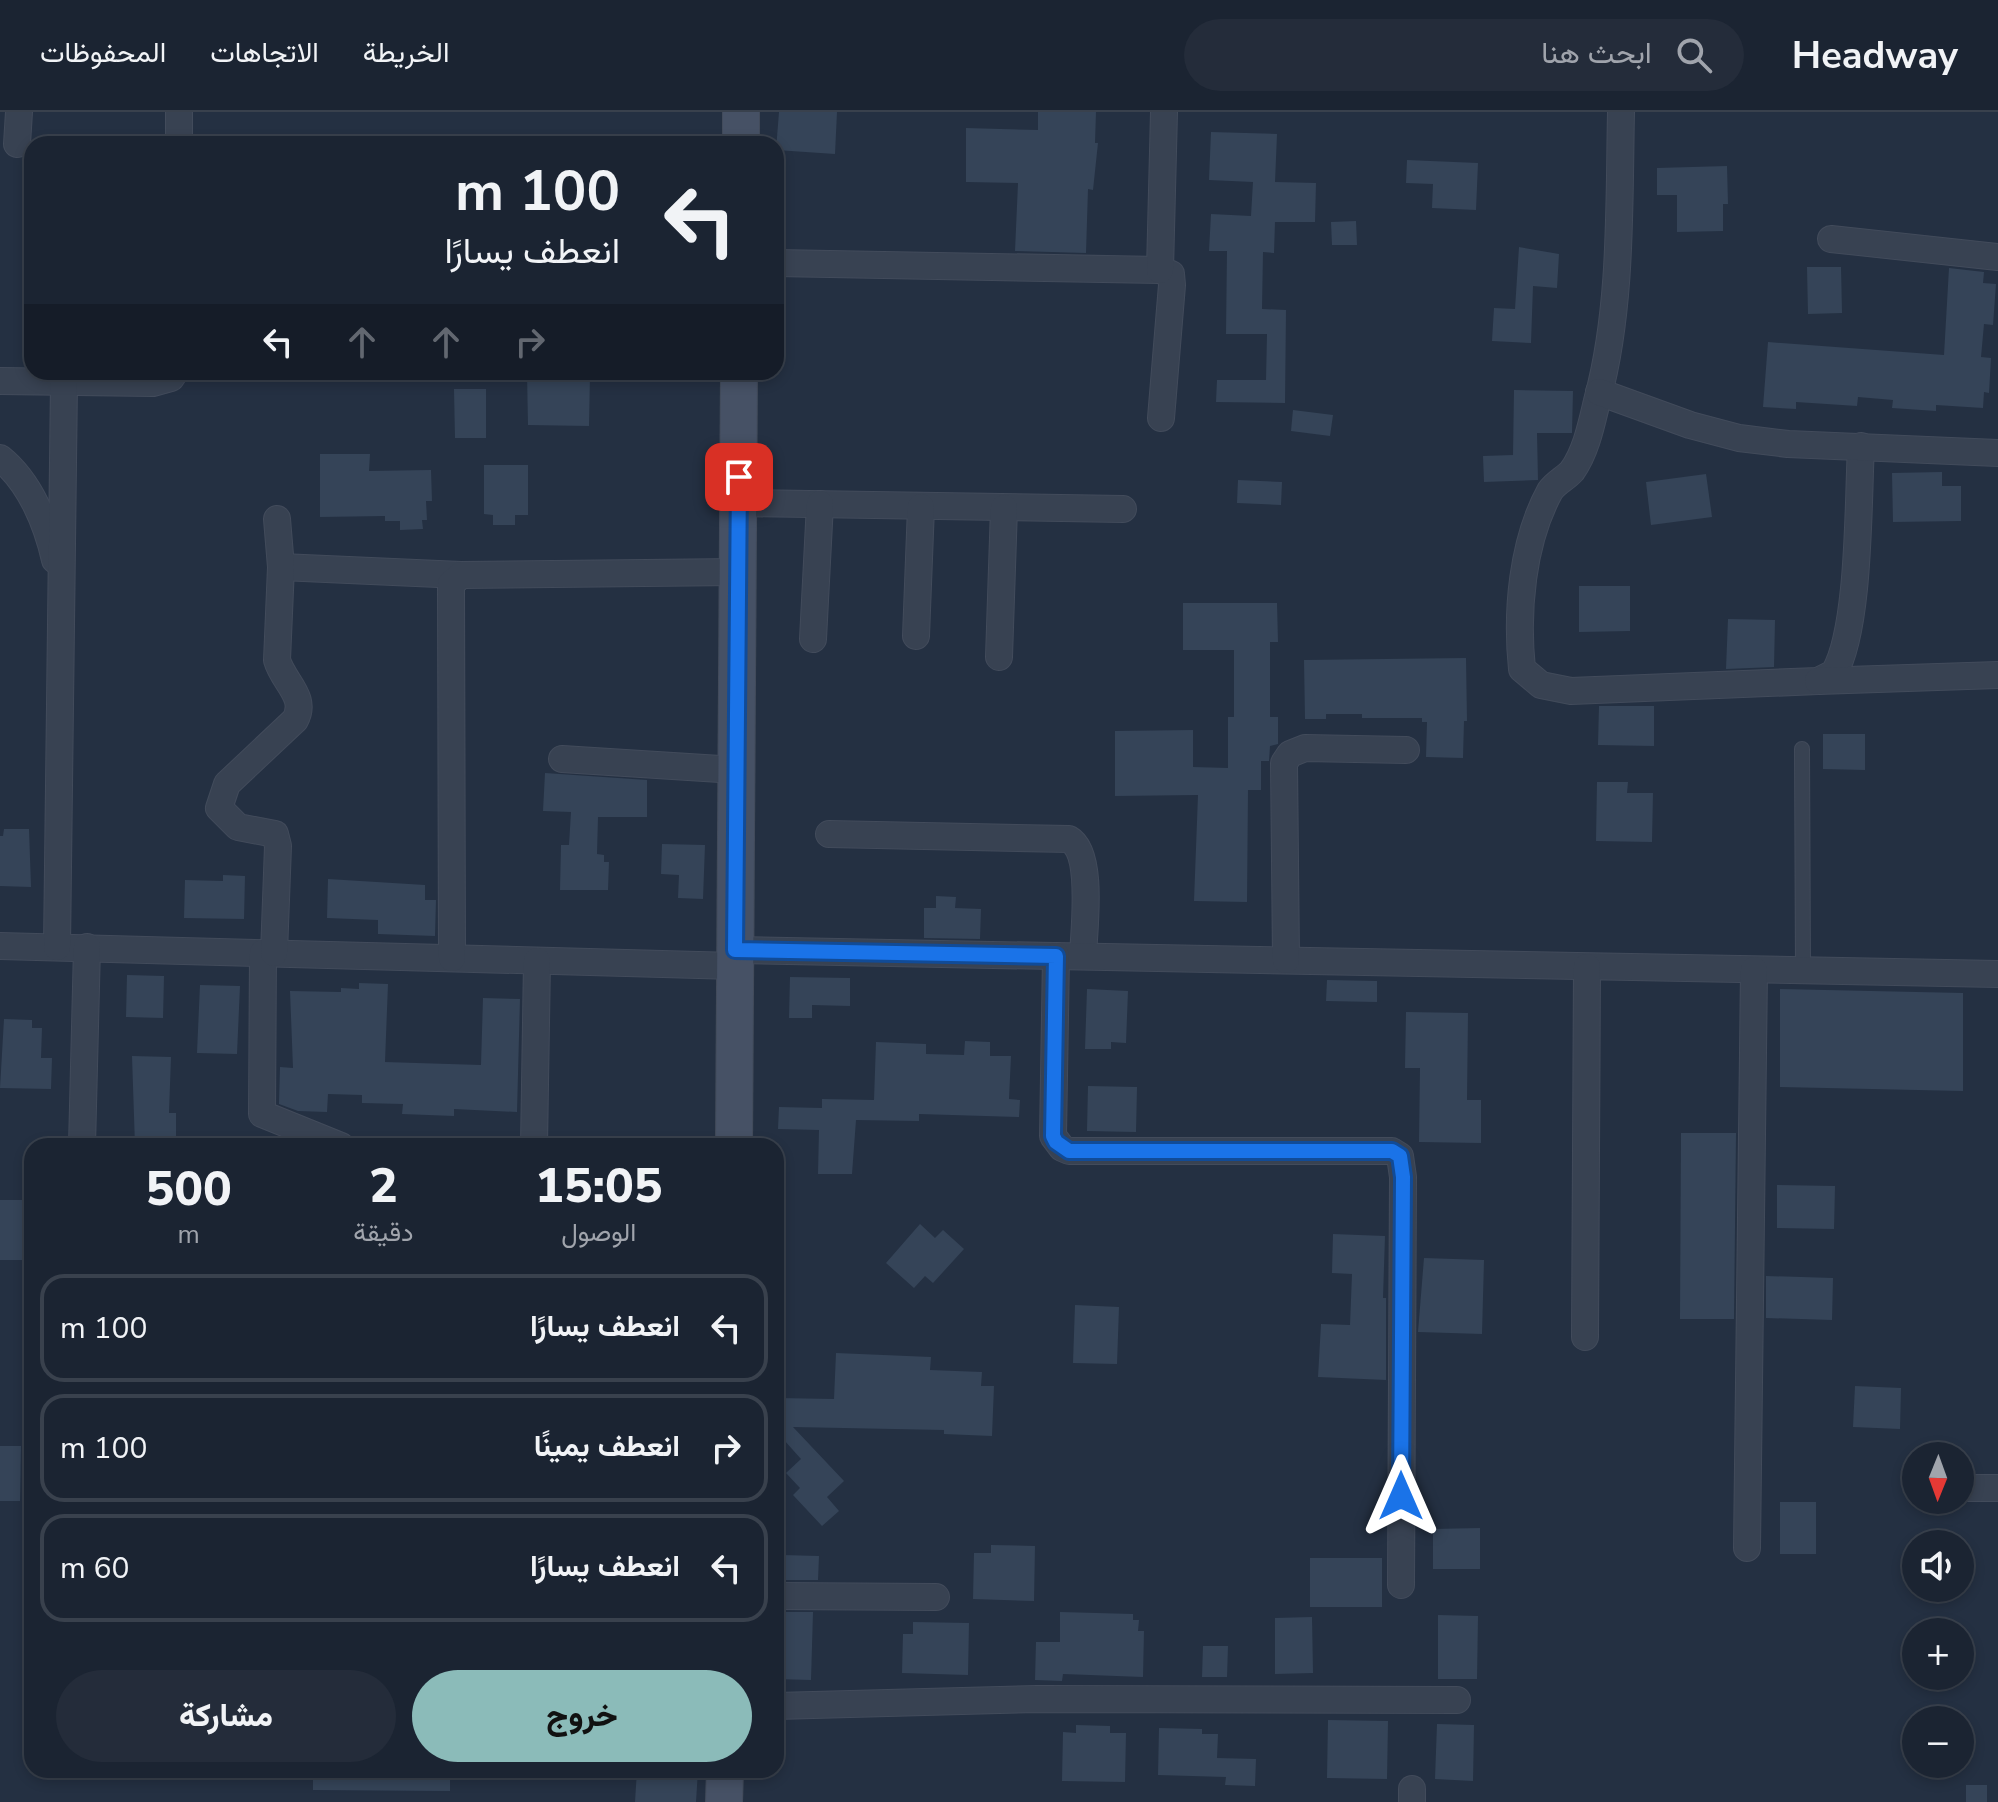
<!DOCTYPE html>
<html lang="ar">
<meta charset="utf-8">
<style>
body{margin:0;font-family:"Nunito Sans",Vazirmatn,sans-serif;background:#242c3a;color:#f1f3f6;direction:rtl;height:100vh;display:flex;flex-direction:column;font-size:30px;white-space:nowrap}
*{box-sizing:border-box;margin:0}
p{font-size:26px;color:#a0a4ac}
.icon{flex:none;width:44px;height:44px;fill:none;stroke:currentColor;stroke-width:2;stroke-linecap:round;stroke-linejoin:round}
.map{position:relative;flex:1;overflow:hidden;direction:ltr}
.side{position:absolute;left:24px;top:1026px;width:760px;height:640px;display:flex;flex-direction:column;background:#1b2432;border-radius:24px;box-shadow:0 4px 12px #0003,0 0 0 2px #39414d;direction:rtl}
.side>*{flex:none}
.hud{position:absolute;left:24px;top:24px;width:760px;height:244px;border-radius:24px;box-shadow:0 4px 12px #0003,0 0 0 2px #39414d;direction:rtl;background:#1b2432;color:#f1f3f6;overflow:hidden}
.needle{width:52px;rotate:181deg}
.controls{position:absolute;left:1902px;top:1330px;display:grid;gap:16px}
.controls a{display:grid;place-items:center;width:72px;height:72px;border-radius:50%;background:#1b2432;box-shadow:0 4px 12px #0003,0 0 0 2px #39414d;font-size:40px}
.pin{position:absolute;display:grid;place-items:center;width:68px;height:68px;color:#fff;margin:-34px;border-radius:16px;box-shadow:0 4px 12px #0006}
.me{position:absolute;width:88px;margin:-44px;rotate:0deg;stroke-linejoin:round;filter:drop-shadow(0 0 6px #0008)}
.turn{display:flex;align-items:center;gap:28px;height:168px;padding:0 32px;font-size:36px}
.turn .icon{width:104px;height:104px;stroke-width:2.5}
.turn b{display:block;font-size:56px;line-height:68px}
.lanes{display:flex;align-items:center;height:76px;padding:0 32px;background:#0003;justify-content:center;gap:40px;direction:ltr}
.lanes .off{opacity:.35}
.eta{display:flex;justify-content:space-evenly;align-items:center;height:136px;text-align:center}
.eta b{font-size:48px;font-weight:800;line-height:56px}
.button{display:flex;gap:16px;margin-top:auto;padding:16px 32px}
.button a{flex:1;height:92px;border-radius:48px;background:#8bbbb9;color:#111;font-size:32px;font-weight:800;line-height:92px;text-align:center}
.button a+a{background:#242c3a;color:#f1f3f6}
ul{padding:0;list-style:none}
li{display:flex;align-items:center;gap:24px;height:108px;margin:0 16px 12px;padding:0 16px;border:4px solid #39414d;border-radius:24px}
li div{flex:1}
li b{display:block;font-size:30px}
li em{font-style:normal}
header{display:flex;align-items:center;gap:48px;box-sizing:border-box;height:112px;padding:0 40px;background:#1b2432;border-bottom:2px solid #39414d}
header strong{font-size:38px}
nav{display:flex;gap:44px;margin-inline-start:auto;font-size:28px}
.search{width:560px;height:72px;background:#242c3a;display:flex;align-items:center;gap:20px;box-sizing:border-box;padding:0 28px;border-radius:44px;color:#a0a4ac;font-size:30px}
.map>svg:first-child{display:block}
</style>
<header>
<strong>Headway</strong>
<div class="search"><svg class="icon" aria-label="search" viewBox="0 0 24 24"><circle cx="10" cy="10" r="6"/><path d="M15 15l6 6"/></svg>ابحث هنا</div>
<nav><a>الخريطة</a><a>الاتجاهات</a><a>المحفوظات</a></nav>
</header>
<div class="map">
<svg width="1998" height="1690" viewBox="0 0 1998 1690">
<rect width="100%" height="100%" fill="#243042"/>
<g fill="#354458">
<polygon points="779,0 837,0 835,42 776,38"/>
<polygon points="1038,0 1096,0 1095,31 1098,31 1093,78 1088,77 1086,141 1015,139 1018,71 966,70 966,16 1038,18"/>
<polygon points="1211,20 1277,22 1275,70 1316,71 1315,110 1275,110 1274,141 1263,140 1262,197 1286,198 1285,291 1216,290 1217,268 1266,268 1267,222 1226,222 1227,139 1209,139 1211,102 1251,104 1253,70 1209,68"/>
<polygon points="1407,48 1478,51 1476,98 1432,96 1433,72 1406,71"/>
<polygon points="1727,54 1728,92 1723,92 1723,119 1677,120 1677,83 1657,83 1657,56"/>
<polygon points="1356,109 1357,133 1332,133 1331,110"/>
<polygon points="1519,135 1559,142 1557,176 1533,174 1531,231 1492,229 1494,196 1515,197"/>
<polygon points="1807,155 1841,155 1842,201 1808,202"/>
<polygon points="1949,156 1984,160 1983,171 1996,172 1993,213 1984,212 1981,245 1991,246 1989,281 1984,280 1983,296 1936,293 1936,299 1892,296 1893,288 1858,285 1857,294 1796,290 1796,297 1763,295 1768,230 1944,243"/>
<polygon points="527,260 590,262 589,314 528,313"/>
<polygon points="454,277 486,277 486,326 455,326"/>
<polygon points="1514,278 1573,279 1572,321 1537,321 1538,368 1484,370 1483,344 1513,343"/>
<polygon points="1293,298 1333,303 1330,324 1291,319"/>
<polygon points="320,342 370,342 369,359 431,358 432,389 426,389 427,408 422,408 423,417 400,418 400,409 385,409 385,404 320,405"/>
<polygon points="484,353 528,353 528,403 515,403 515,413 493,413 493,403 484,402"/>
<polygon points="1942,360 1942,374 1961,374 1961,409 1893,410 1892,361"/>
<polygon points="1706,362 1712,405 1651,413 1646,370"/>
<polygon points="1238,368 1282,370 1281,393 1237,391"/>
<polygon points="1579,474 1630,474 1630,519 1579,520"/>
<polygon points="1183,491 1277,491 1278,530 1270,530 1270,605 1278,605 1278,632 1270,634 1269,649 1261,649 1261,678 1248,678 1247,790 1194,789 1198,683 1115,684 1115,619 1193,618 1193,655 1228,656 1228,605 1234,605 1234,538 1183,538"/>
<polygon points="1728,507 1775,508 1774,555 1726,557"/>
<polygon points="1466,546 1467,609 1464,609 1463,646 1426,645 1427,610 1422,610 1422,606 1362,606 1362,602 1326,602 1326,607 1305,607 1304,548"/>
<polygon points="1599,594 1654,594 1654,634 1598,633"/>
<polygon points="1823,622 1865,622 1865,658 1823,657"/>
<polygon points="545,661 647,668 647,705 598,705 597,742 604,743 604,750 609,750 608,778 560,778 561,733 569,733 571,700 543,699"/>
<polygon points="1597,670 1628,670 1627,681 1653,681 1652,730 1596,729"/>
<polygon points="4,717 29,717 31,775 0,774 0,724 3,724"/>
<polygon points="662,732 705,733 703,787 678,786 679,763 661,762"/>
<polygon points="223,763 245,764 244,807 184,806 185,768 223,769"/>
<polygon points="328,767 425,773 425,788 436,788 435,824 378,822 378,808 327,806"/>
<polygon points="936,784 956,785 955,796 981,797 980,827 924,826 924,796 936,796"/>
<polygon points="127,863 164,864 163,906 126,905"/>
<polygon points="790,865 850,866 850,894 812,893 812,906 789,906"/>
<polygon points="1327,868 1377,869 1377,890 1326,889"/>
<polygon points="359,871 388,872 385,950 481,953 483,886 520,887 517,1000 454,997 454,1004 402,1002 403,992 362,991 362,983 328,982 327,1000 298,999 279,992 280,955 293,956 290,879 341,880 341,876 359,877"/>
<polygon points="200,873 240,874 237,942 197,941"/>
<polygon points="1087,877 1128,879 1126,931 1111,930 1111,937 1085,937"/>
<polygon points="1780,877 1963,881 1963,979 1780,975"/>
<polygon points="1406,900 1468,901 1467,988 1481,988 1481,1031 1419,1030 1420,956 1405,956"/>
<polygon points="4,907 32,908 32,916 42,916 41,946 52,946 51,977 0,976"/>
<polygon points="965,929 990,930 990,944 1011,944 1009,987 1020,988 1019,1005 919,1002 919,1009 856,1008 852,1062 818,1062 819,1018 778,1017 779,995 822,996 822,987 874,988 876,930 926,932 926,942 964,943"/>
<polygon points="132,944 171,945 169,1001 176,1001 176,1032 135,1034"/>
<polygon points="1088,974 1137,975 1136,1020 1087,1019"/>
<polygon points="1681,1021 1736,1021 1734,1207 1680,1207"/>
<polygon points="1777,1073 1835,1074 1834,1117 1777,1116"/>
<polygon points="0,1088 32,1088 32,1140 27,1140 26,1148 0,1148"/>
<polygon points="920,1112 935,1126 943,1118 964,1137 933,1171 925,1164 914,1176 886,1151"/>
<polygon points="1333,1122 1385,1124 1383,1186 1386,1186 1386,1268 1318,1265 1321,1212 1350,1213 1352,1162 1332,1161"/>
<polygon points="1424,1146 1484,1148 1482,1222 1418,1220"/>
<polygon points="1766,1164 1833,1166 1832,1208 1766,1206"/>
<polygon points="1075,1193 1119,1195 1117,1252 1073,1251"/>
<polygon points="836,1241 931,1245 930,1258 982,1260 981,1274 994,1274 992,1324 944,1322 944,1318 793,1315 844,1369 827,1385 839,1399 822,1414 793,1383 800,1376 786,1361 801,1347 776,1319 781,1314 776,1314 777,1286 834,1287"/>
<polygon points="1855,1274 1901,1276 1900,1317 1853,1315"/>
<polygon points="0,1334 21,1334 20,1389 0,1389"/>
<rect x="1780" y="1390" width="36" height="52"/>
<polygon points="1480,1416 1480,1457 1433,1457 1433,1417"/>
<polygon points="991,1433 1035,1434 1034,1489 973,1487 974,1441 991,1441"/>
<polygon points="782,1443 819,1444 818,1468 782,1468"/>
<rect x="1310" y="1446" width="72" height="49"/>
<polygon points="776,1500 813,1500 811,1568 776,1567"/>
<polygon points="1060,1500 1133,1502 1133,1508 1139,1508 1138,1519 1144,1519 1143,1565 1063,1562 1062,1569 1035,1568 1036,1530 1060,1530"/>
<polygon points="1438,1503 1478,1504 1477,1567 1438,1567"/>
<polygon points="1312,1505 1313,1561 1275,1562 1275,1506"/>
<polygon points="913,1510 969,1511 968,1563 902,1561 903,1522 913,1522"/>
<polygon points="1203,1534 1228,1534 1227,1565 1202,1565"/>
<polygon points="1328,1608 1388,1609 1387,1667 1327,1666"/>
<polygon points="1437,1612 1474,1613 1473,1669 1435,1667"/>
<polygon points="1076,1613 1110,1614 1110,1621 1126,1621 1125,1670 1062,1669 1063,1620 1076,1621"/>
<polygon points="1159,1616 1202,1617 1202,1622 1218,1622 1217,1646 1256,1647 1255,1674 1225,1673 1226,1665 1158,1663"/>
<polygon points="313,1658 450,1658 450,1679 313,1678"/>
<polygon points="637,1658 698,1658 696,1690 635,1690"/>
<rect x="1966" y="1673" width="21" height="17"/>
</g>
<g fill="none" stroke-linecap="round" stroke-linejoin="round">
<g stroke="#424b5b" stroke-width="16">
<polyline id="lane" points="1802,637 1803,859"/>
</g>
<g stroke="#424b5b" stroke-width="28">
<g id="street">
<polyline points="179,0 179,32"/>
<path d="M1621,0C1619,91 1622,196 1598,285C1592,309 1587,338 1572,359C1566,366 1555,371 1550,379C1522,430 1516,500 1522,557L1541,573L1571,579L1818,569L1834,561C1860,517 1858,389 1861,334"/>
<polyline points="17,32 19,0"/>
<polyline points="1831,127 1998,145"/>
<polyline points="776,151 1160,158 1171,162 1172,173 1161,306"/>
<polyline points="1160,158 1164,0"/>
<polyline points="0,269 153,271 171,266 175,260"/>
<polyline points="1599,280 1690,313 1739,326 1788,332 1998,341"/>
<path d="M0,346C30,370 47,412 55,448"/>
<polyline points="739,391 1123,397"/>
<polyline points="281,455 461,463"/>
<polyline points="916,524 921,395"/>
<polyline points="813,527 820,392"/>
<polyline points="999,545 1004,396"/>
<polyline points="1818,569 1998,563"/>
<polyline points="562,647 736,658"/>
<path d="M829,722L1069,727C1094,741 1084,817 1083,844"/>
<polyline points="0,834 735,854"/>
<polyline points="57,835 64,270"/>
<polyline points="735,838 1998,862"/>
<polyline points="263,841 262,1002 341,1034"/>
<path d="M274,841L278,734L275,722L238,715L219,696L227,672L295,608C308,585 283,570 277,548L281,455L277,407"/>
<polyline points="1056,844 1053,1024 1062,1036 1069,1039 1392,1039 1400,1044 1403,1065 1401,1473"/>
<polyline points="452,846 451,472 461,463 736,460"/>
<polyline points="1286,848 1284,651 1290,642 1305,636 1406,638"/>
<polyline points="82,1034 87,835"/>
<polyline points="534,1034 537,849"/>
<polyline points="1585,1225 1587,855"/>
<polyline points="1960,1376 1998,1376"/>
<polyline points="1747,1436 1754,858"/>
<polyline points="776,1484 936,1485"/>
<polyline points="776,1594 1037,1587 1457,1588"/>
<polyline points="1412,1690 1412,1677"/>
</g>
</g>
<g stroke="#424b5b" stroke-width="38">
<g id="secondary">
<polyline points="741,32 741,0"/>
<polyline points="734,1034 739,260"/>
<polyline points="724,1690 725,1658"/>
</g>
</g>
<use href="#lane" stroke="#384252" stroke-width="14"/>
<use href="#street" stroke="#384252" stroke-width="26"/>
<use href="#secondary" stroke="#465165" stroke-width="36"/>
</g>
<g fill="none" stroke-linecap="round" stroke-linejoin="round">
<g stroke="#114b97" stroke-width="20">
<polyline id="route" points="739,365 735,838 1056,844 1053,1024 1056,1030 1069,1039 1392,1039 1400,1044 1403,1065 1401,1384"/>
</g>
<use href="#route" stroke="#1a73e8" stroke-width="14"/>
</g>
</svg>
<div class="controls">
<a><svg class="needle" viewBox="-14 -14 28 28"><path d="M0-13l5 13h-10z" fill="#e53935"/><path d="M0 13l5-13h-10z" fill="#a0a4ac"/></svg></a>
<a><svg class="icon" aria-label="sound" viewBox="0 0 24 24"><path d="M4 9h4l5-4v14l-5-4H4zM17 9q2 3 0 6"/></svg></a>
<a>+</a>
<a>−</a>
</div>
<div class="pin" style="left:739px;top:365px;background:#d93025"><svg class="icon" aria-label="arrive" viewBox="0 0 24 24"><path d="M6 21V4h12l-3 4 3 4H6"/></svg></div>
<svg class="me" style="left:1401px;top:1384px" viewBox="-20 -20 40 40"><path d="M0-17L14 15 0 8-14 15z" fill="#1a73e8" stroke="#fff" stroke-width="4"/></svg>
<div class="hud">
<div class="turn"><svg class="icon" aria-label="left" viewBox="0 0 24 24"><path d="M17 20v-9H6M10 6l-5 5 5 5"/></svg><div><b>100 m</b>انعطف يسارًا</div></div>
<div class="lanes"><svg class="icon" aria-label="left" viewBox="0 0 24 24"><path d="M17 20v-9H6M10 6l-5 5 5 5"/></svg><svg class="icon off" aria-label="ahead" viewBox="0 0 24 24"><path d="M12 20V5M6 11l6-6 6 6"/></svg><svg class="icon off" aria-label="ahead" viewBox="0 0 24 24"><path d="M12 20V5M6 11l6-6 6 6"/></svg><svg class="icon off" aria-label="right" viewBox="0 0 24 24"><path d="M7 20v-9h11M14 6l5 5-5 5"/></svg></div>
</div>
<section class="side">
<div class="eta">
<div><b>15:05</b><p>الوصول</p></div>
<div><b>2</b><p>دقيقة</p></div>
<div><b>500</b><p>m</p></div>
</div>
<ul>
<li><svg class="icon" aria-label="left" viewBox="0 0 24 24"><path d="M17 20v-9H6M10 6l-5 5 5 5"/></svg><div><b>انعطف يسارًا</b></div><em>100 m</em></li>
<li><svg class="icon" aria-label="right" viewBox="0 0 24 24"><path d="M7 20v-9h11M14 6l5 5-5 5"/></svg><div><b>انعطف يمينًا</b></div><em>100 m</em></li>
<li><svg class="icon" aria-label="left" viewBox="0 0 24 24"><path d="M17 20v-9H6M10 6l-5 5 5 5"/></svg><div><b>انعطف يسارًا</b></div><em>60 m</em></li>
</ul>
<div class="button"><a>خروج</a><a>مشاركة</a></div>
</section>
</div>
